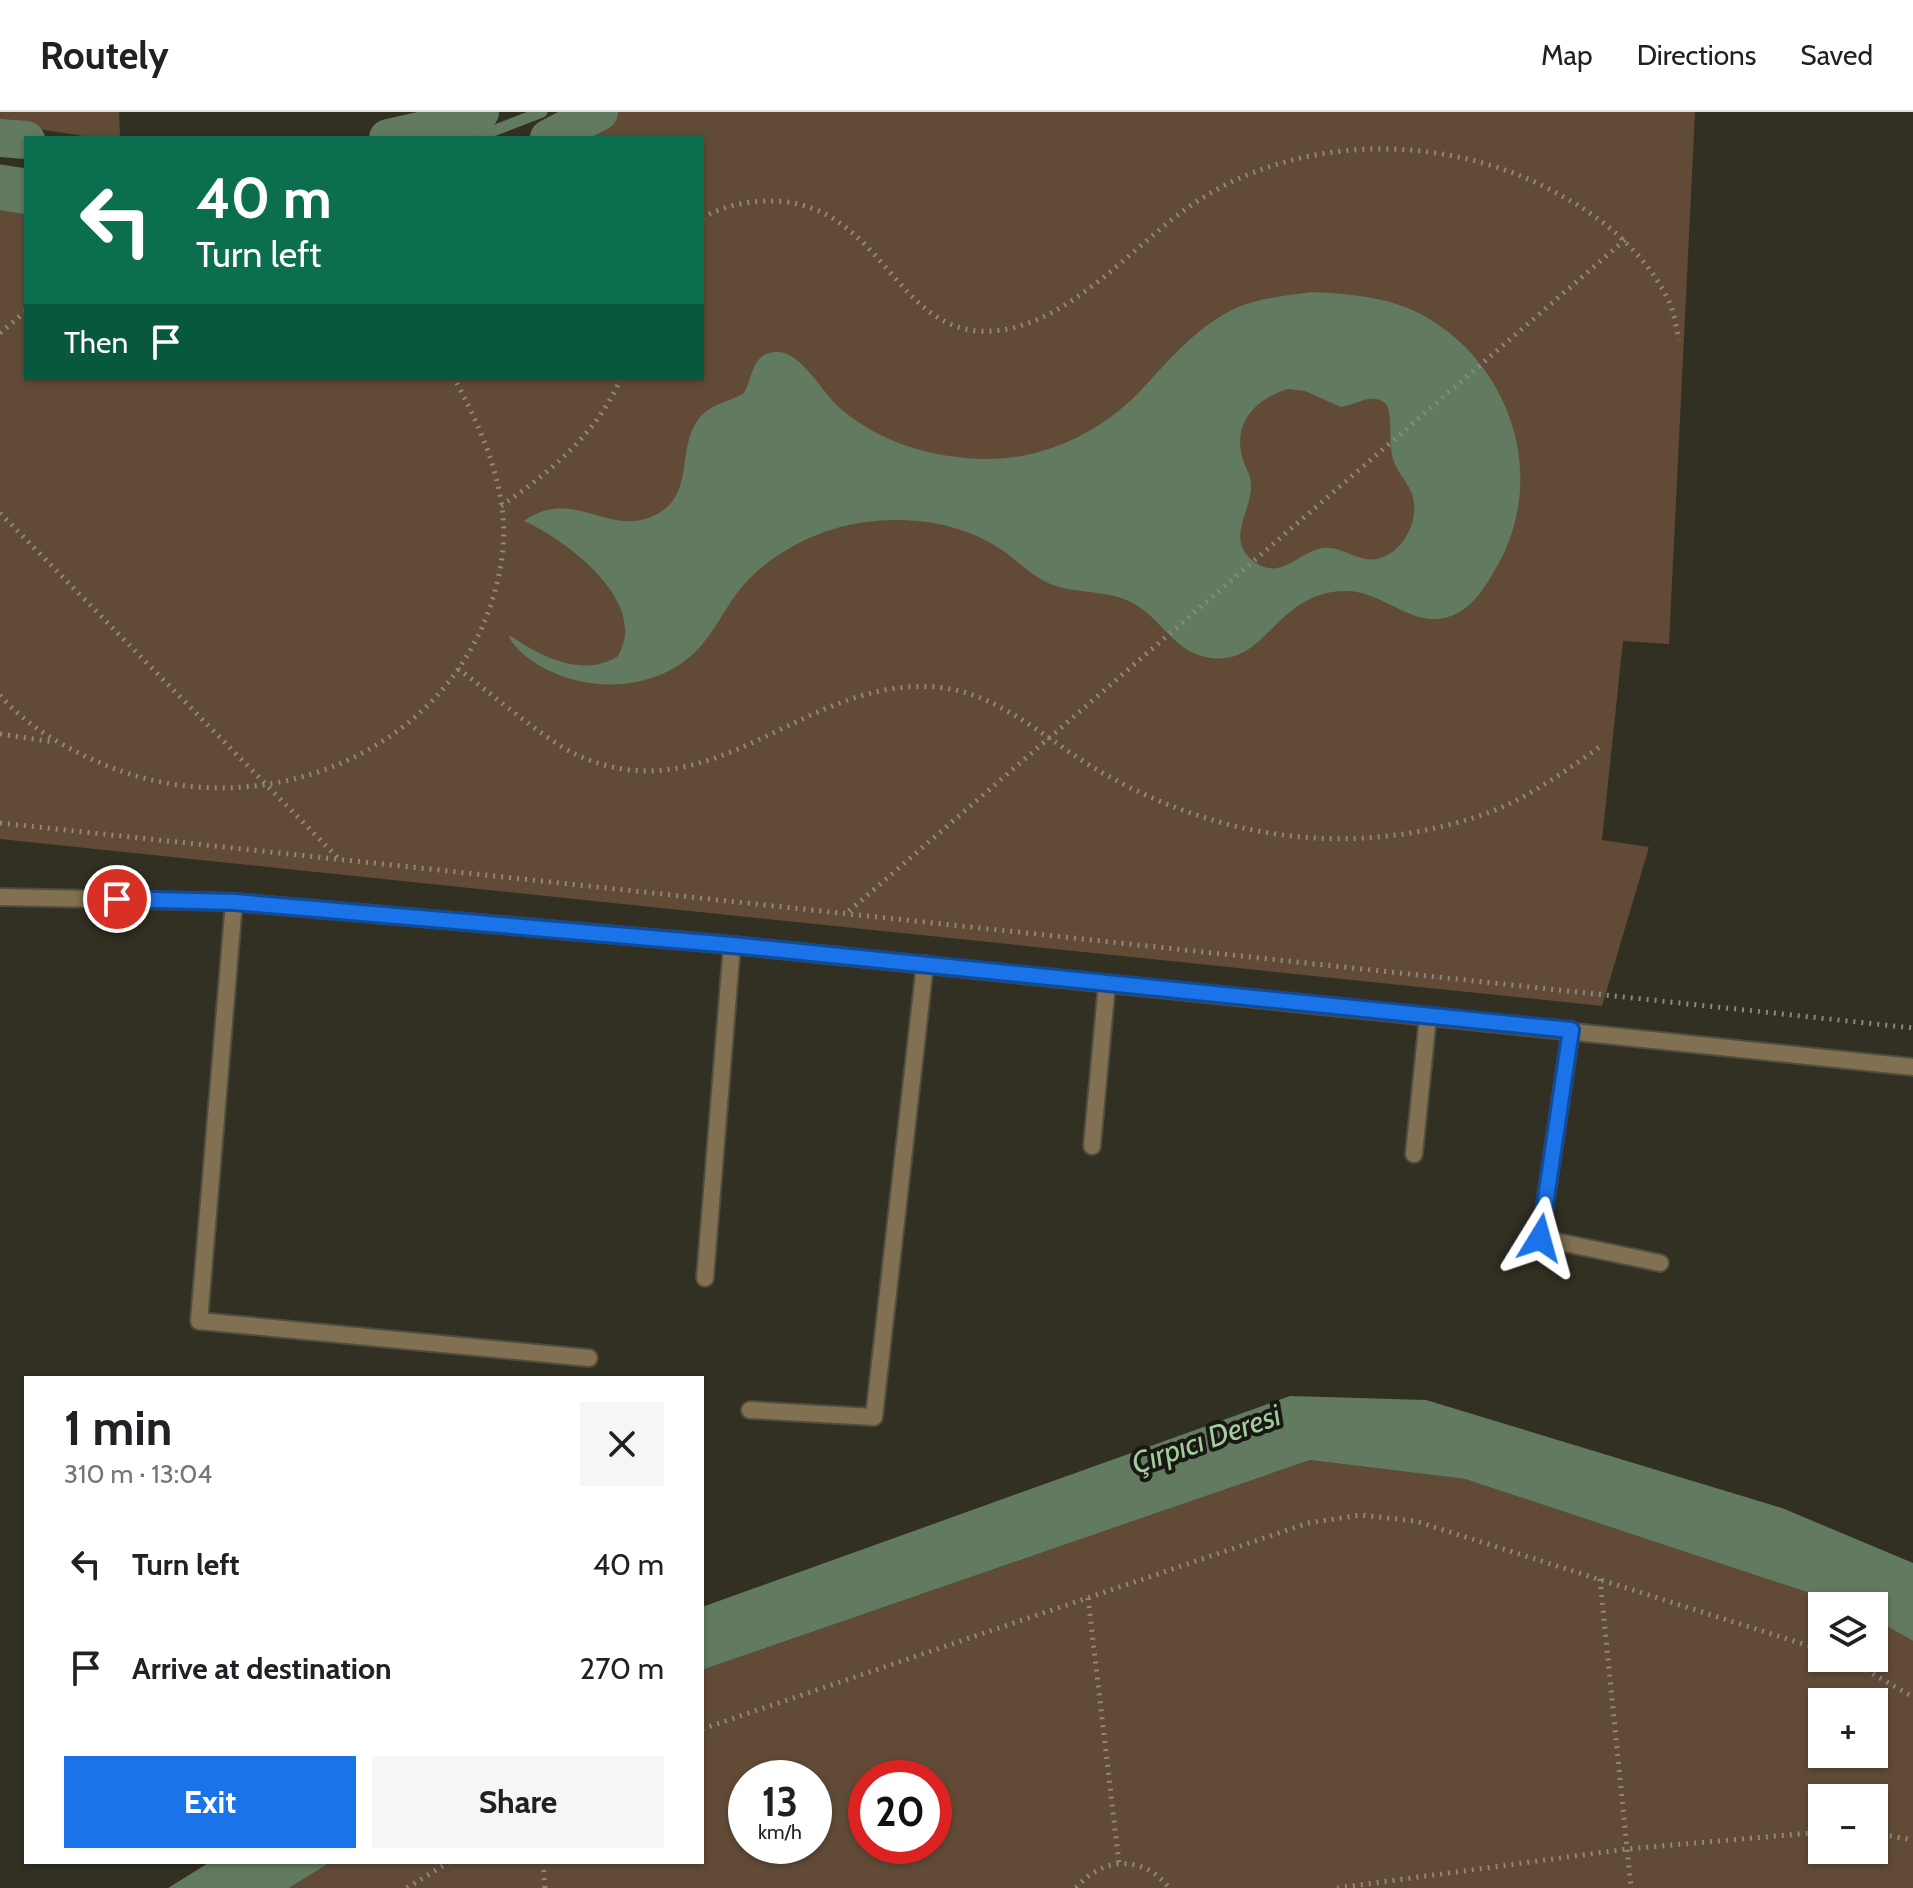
<!DOCTYPE html>
<meta charset="utf-8">
<style>
body{margin:0;font-family:Cabin,sans-serif;background:#f6f6f6;color:#202124;height:100vh;display:flex;flex-direction:column;font-size:30px;white-space:nowrap}
*{box-sizing:border-box;margin:0}
p{font-size:26px;color:#757577}
.icon{flex:none;width:44px;height:44px;fill:none;stroke:currentColor;stroke-width:2;stroke-linecap:round;stroke-linejoin:round}
.map{position:relative;flex:1;overflow:hidden}
.panel{position:absolute;left:24px;top:1264px;width:680px;height:488px;display:flex;flex-direction:column;background:#fff;border-radius:0px;box-shadow:0 2px 6px #0004}
.panel>*{flex:none}
.guide{position:absolute;left:24px;top:24px;width:680px;height:244px;border-radius:0px;box-shadow:0 2px 6px #0004;background:#0b6e4f;color:#fff;overflow:hidden}
.fabs{position:absolute;left:1808px;top:1480px;display:grid;gap:16px}
.fabs a{display:grid;place-items:center;width:80px;height:80px;border-radius:0px;background:#fff;box-shadow:0 2px 6px #0004;font-size:40px}
.speed{position:absolute;left:728px;top:1648px;display:flex;gap:16px;font-size:40px;font-weight:700;text-align:center}
.speed>*{display:grid;place-content:center;width:104px;height:104px;border-radius:50%;background:#fff;box-shadow:0 2px 6px #0004;line-height:1}
.speed small{font-size:20px;font-weight:400}
.speed .limit{border:12px solid #d22;background:#fff;color:#111}
.pin{position:absolute;display:grid;place-items:center;width:68px;height:68px;color:#fff;margin:-34px;border:4px solid #fff;border-radius:50%;box-shadow:0 2px 8px #0007}
.me{position:absolute;width:88px;margin:-44px;rotate:8deg;stroke-linejoin:round;filter:drop-shadow(0 0 6px #0008)}
.turn{display:flex;align-items:center;gap:28px;height:168px;padding:0 40px;font-size:36px}
.turn .icon{width:104px;height:104px;stroke-width:2.5}
.turn b{display:block;font-size:56px;line-height:68px}
.then{display:flex;align-items:center;height:76px;padding:0 40px;background:#0003;gap:16px;font-size:30px}
.round{display:grid;place-items:center;flex:none;width:84px;height:84px;border-radius:0px;background:#f6f6f6}
.headline{display:flex;align-items:center;justify-content:space-between;height:136px;padding:0 40px}
h1{font-size:48px;font-weight:800;line-height:60px}
.action{display:flex;gap:16px;margin-top:auto;padding:16px 40px}
.action a{flex:1;height:92px;border-radius:0px;background:#1a73e8;color:#fff;font-size:32px;font-weight:800;line-height:92px;text-align:center}
.action a+a{background:#f6f6f6;color:#202124}
ul{padding:0;list-style:none}
li{display:flex;align-items:center;gap:24px;height:104px;padding:0 40px}
li div{flex:1}
li b{display:block;font-size:30px}
li em{font-style:normal}
header{display:flex;align-items:center;gap:48px;box-sizing:border-box;height:112px;padding:0 40px;background:#fff;border-bottom:2px solid #e0e0e0}
header strong{font-size:38px}
nav{display:flex;gap:44px;margin-inline-start:auto;font-size:28px}
.map>svg:first-child{display:block}
</style>
<header>
<strong>Routely</strong>
<nav><a>Map</a><a>Directions</a><a>Saved</a></nav>
</header>
<div class="map">
<svg width="1913" height="1776" viewBox="0 0 1913 1776">
<rect width="100%" height="100%" fill="#323022"/>
<g fill="#614b37" fill-rule="evenodd">
<polygon points="0,0 119,0 120,26 96,26 0,11"/>
<polygon points="599,0 1695,0 1669,532 1623,529 1602,728 1649,735 1602,894 0,727 0,79 26,83 26,266 702,266 702,26 549,26"/>
<path d="M1310,1348L1465,1367L1849,1494H1822V1546H1874V1507L1913,1529V1776H289L331,1750H702V1558ZM1822,1590H1874V1642H1822ZM746,1666H814V1734H746ZM866,1666H934V1734H866ZM1822,1686H1874V1738H1822Z"/>
</g>
<g fill="#627a5f" fill-rule="evenodd">
<path d="M1312,180C1351,182 1392,185 1426,205C1513,255 1548,368 1496,456C1485,475 1472,498 1448,505C1411,516 1382,478 1345,479C1275,480 1267,554 1211,546C1175,541 1164,510 1136,493C1111,477 1081,483 1053,473C1034,466 1018,449 1002,438C961,410 908,403 859,411C818,418 778,438 749,467C728,488 718,516 698,537C667,570 618,579 575,568C552,562 523,548 510,527L509,523C540,544 581,566 617,545C652,491 566,428 524,409C574,373 611,429 659,401C696,379 675,333 701,304C713,291 730,290 744,281C753,266 751,243 774,240C801,237 822,282 841,297C881,331 930,345 982,347C1042,349 1103,320 1144,275C1170,247 1194,218 1230,199C1255,186 1285,184 1312,180ZM1288,277L1305,279L1341,295C1358,293 1372,279 1387,293C1393,309 1388,329 1393,347C1397,361 1409,371 1413,385C1419,410 1403,441 1377,447C1356,451 1340,431 1318,437C1297,443 1280,467 1256,451C1223,429 1252,400 1251,373C1251,362 1244,354 1242,344C1233,310 1257,286 1288,277Z"/>
<polygon points="1290,1284 1426,1288 1782,1396 1913,1451 1913,1529 1874,1507 1874,1494 1849,1494 1465,1367 1310,1348 702,1558 702,1495"/>
<polygon points="210,1750 331,1750 289,1776 168,1776"/>
</g>
<g fill="none" stroke-linecap="round" stroke-linejoin="round">
<g stroke="#627a5f" stroke-width="11">
<polyline points="475,26 542,0"/>
<polyline points="0,58 26,62"/>
</g>
<g stroke="#627a5f" stroke-width="38">
<polyline points="0,26 26,28"/>
<polyline points="388,26 451,12 480,0"/>
<polyline points="549,26 599,0"/>
<polyline points="0,79 26,83"/>
</g>
<g stroke="#4f4d40" stroke-width="20">
<g id="service">
<polyline points="234,790 199,1209 589,1246"/>
<polyline points="1571,918 1540,1126 1660,1151"/>
<polyline points="1092,1034 1107,871"/>
<polyline points="1414,1042 1428,904"/>
<polyline points="705,1166 732,833"/>
<polyline points="750,1298 874,1305 925,852"/>
</g>
</g>
<g stroke="#4f4d40" stroke-width="20">
<polyline id="minor" points="0,785 234,790 732,833 1913,955"/>
</g>
<g stroke="#8b897d" stroke-width="5" stroke-dasharray="2 6" stroke-linecap="butt">
<path d="M702,106C724,93 752,88 778,89C880,96 894,213 979,219C1057,224 1126,141 1183,99C1287,23 1433,19 1545,75C1597,101 1641,135 1668,187C1674,199 1676,215 1679,228"/>
<polyline points="0,221 26,199"/>
<path d="M501,394C551,359 596,323 621,266"/>
<polyline points="0,401 338,746"/>
<path d="M458,557C491,581 541,625 575,642C714,708 807,558 944,576C1006,584 1055,636 1108,664C1226,729 1354,746 1482,703C1526,688 1564,660 1601,634"/>
<path d="M0,583C27,615 67,637 105,653C271,722 476,630 502,445C511,383 483,319 454,266"/>
<polyline points="0,622 54,630"/>
<polyline points="0,711 1913,916"/>
<polyline points="849,799 1626,127"/>
<polyline points="1600,1467 1631,1776"/>
<polyline points="1088,1486 1119,1751"/>
<polyline points="1845,1546 1913,1585"/>
<polyline points="702,1617 1308,1411 1361,1403 1415,1409 1822,1538"/>
<polyline points="1874,1721 1913,1728"/>
<polyline points="543,1750 545,1776"/>
<polyline points="407,1776 449,1750"/>
<path d="M1076,1776C1103,1744 1144,1743 1169,1776"/>
<polyline points="1337,1776 1627,1737 1822,1720"/>
</g>
<use href="#service" stroke="#817051" stroke-width="16"/>
<use href="#minor" stroke="#817051" stroke-width="16"/>
</g>
<g fill="none" stroke-linecap="round" stroke-linejoin="round">
<g stroke="#114b97" stroke-width="20">
<polyline id="route" points="117,787 234,790 732,833 1571,918 1540,1126"/>
</g>
<use href="#route" stroke="#1a73e8" stroke-width="14"/>
</g>
<g text-anchor="middle" dominant-baseline="central" stroke-width="8" stroke-linejoin="round" paint-order="stroke">
<g font-size="30" font-style="italic" fill="#a2cd9d" stroke="#191812">
<text transform="translate(1206 1327) rotate(-19)">Çırpıcı Deresi</text>
</g>
</g>
</svg>
<div class="fabs">
<a><svg class="icon" aria-label="layers" viewBox="0 0 24 24"><path d="M12 4l9 5-9 5-9-5zM3 14l9 5 9-5"/></svg></a>
<a>+</a>
<a>−</a>
</div>
<div class="speed"><div>13<small>km/h</small></div><div class="limit">20</div></div>
<div class="pin" style="left:117px;top:787px;background:#d93025"><svg class="icon" aria-label="arrive" viewBox="0 0 24 24"><path d="M6 21V4h12l-3 4 3 4H6"/></svg></div>
<svg class="me" style="left:1540px;top:1126px" viewBox="-20 -20 40 40"><path d="M0-17L14 15 0 8-14 15z" fill="#1a73e8" stroke="#fff" stroke-width="4"/></svg>
<div class="guide">
<div class="turn"><svg class="icon" aria-label="left" viewBox="0 0 24 24"><path d="M17 20v-9H6M10 6l-5 5 5 5"/></svg><div><b>40 m</b>Turn left</div></div>
<div class="then">Then<svg class="icon" aria-label="arrive" viewBox="0 0 24 24"><path d="M6 21V4h12l-3 4 3 4H6"/></svg></div>
</div>
<section class="panel">
<div class="headline"><div><h1>1 min</h1><p>310 m · 13:04</p></div><a class="round"><svg class="icon" aria-label="close" viewBox="0 0 24 24"><path d="M6 6l12 12M18 6L6 18"/></svg></a></div>
<ul>
<li><svg class="icon" aria-label="left" viewBox="0 0 24 24"><path d="M17 20v-9H6M10 6l-5 5 5 5"/></svg><div><b>Turn left</b></div><em>40 m</em></li>
<li><svg class="icon" aria-label="arrive" viewBox="0 0 24 24"><path d="M6 21V4h12l-3 4 3 4H6"/></svg><div><b>Arrive at destination</b></div><em>270 m</em></li>
</ul>
<div class="action"><a>Exit</a><a>Share</a></div>
</section>
</div>
